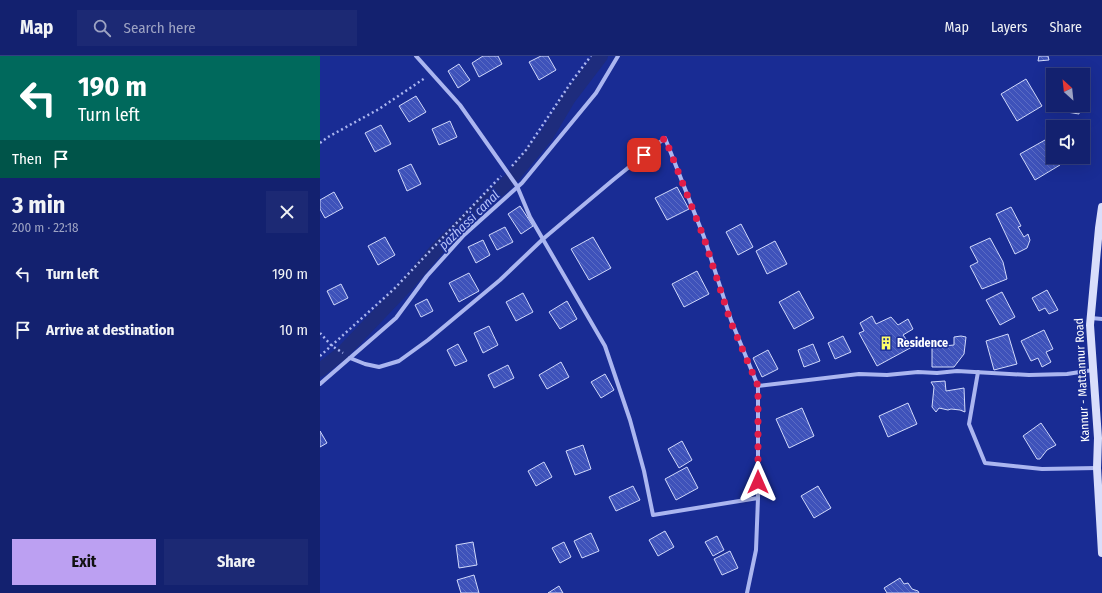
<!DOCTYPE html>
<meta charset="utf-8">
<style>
body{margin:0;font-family:"Fira Sans Condensed",sans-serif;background:#1c2974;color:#f1f3f6;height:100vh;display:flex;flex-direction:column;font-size:15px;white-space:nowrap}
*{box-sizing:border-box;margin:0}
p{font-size:13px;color:#9da3c3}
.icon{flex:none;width:22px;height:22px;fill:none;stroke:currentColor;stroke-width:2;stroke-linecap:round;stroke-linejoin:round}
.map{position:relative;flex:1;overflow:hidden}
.side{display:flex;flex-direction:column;background:#13216f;width:320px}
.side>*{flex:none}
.banner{background:#00695c;color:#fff;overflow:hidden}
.needle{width:26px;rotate:333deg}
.controls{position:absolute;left:726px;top:12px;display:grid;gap:8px}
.controls a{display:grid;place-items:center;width:44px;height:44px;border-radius:0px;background:#13216f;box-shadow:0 4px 16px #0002,0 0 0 1px #323e82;font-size:20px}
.pin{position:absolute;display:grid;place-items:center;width:34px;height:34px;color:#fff;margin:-17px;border-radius:8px;box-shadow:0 2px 6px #0006}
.me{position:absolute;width:44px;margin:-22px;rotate:0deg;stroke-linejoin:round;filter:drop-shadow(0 0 3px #0008)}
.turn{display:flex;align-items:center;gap:14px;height:84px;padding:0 12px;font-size:18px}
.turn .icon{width:52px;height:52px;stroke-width:2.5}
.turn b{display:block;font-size:28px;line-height:34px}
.then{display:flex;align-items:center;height:38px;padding:0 12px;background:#0003;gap:8px;font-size:15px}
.round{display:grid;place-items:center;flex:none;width:42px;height:42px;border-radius:0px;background:#1c2974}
.summary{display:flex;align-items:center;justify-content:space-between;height:68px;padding:0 12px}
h1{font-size:24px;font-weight:700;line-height:30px}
.cta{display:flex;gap:8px;margin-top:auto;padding:8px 12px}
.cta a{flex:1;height:46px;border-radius:0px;background:#bca0f2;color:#111;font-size:16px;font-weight:700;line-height:46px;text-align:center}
.cta a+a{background:#1c2974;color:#f1f3f6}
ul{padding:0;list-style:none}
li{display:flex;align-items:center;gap:12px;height:56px;padding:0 12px}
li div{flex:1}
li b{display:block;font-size:15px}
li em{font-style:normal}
header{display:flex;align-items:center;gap:24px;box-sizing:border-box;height:56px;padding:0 20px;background:#13216f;border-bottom:1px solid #323e82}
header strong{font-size:19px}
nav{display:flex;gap:22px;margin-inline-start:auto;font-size:14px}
.search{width:280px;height:36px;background:#1c2974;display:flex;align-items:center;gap:10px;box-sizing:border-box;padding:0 14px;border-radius:0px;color:#9da3c3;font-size:15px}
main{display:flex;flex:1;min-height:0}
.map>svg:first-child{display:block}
</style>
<header>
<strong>Map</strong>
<div class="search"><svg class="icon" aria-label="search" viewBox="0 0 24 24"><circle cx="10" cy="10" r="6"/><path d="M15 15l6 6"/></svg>Search here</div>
<nav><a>Map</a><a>Layers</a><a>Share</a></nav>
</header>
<main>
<section class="side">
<div class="banner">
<div class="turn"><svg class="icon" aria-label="left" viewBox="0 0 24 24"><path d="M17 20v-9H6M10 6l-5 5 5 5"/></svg><div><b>190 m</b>Turn left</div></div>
<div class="then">Then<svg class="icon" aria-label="arrive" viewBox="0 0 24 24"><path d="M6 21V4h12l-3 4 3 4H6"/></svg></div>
</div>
<div class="summary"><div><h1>3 min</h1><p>200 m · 22:18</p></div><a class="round"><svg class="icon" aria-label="close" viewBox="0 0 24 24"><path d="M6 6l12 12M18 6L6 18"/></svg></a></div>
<ul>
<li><svg class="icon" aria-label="left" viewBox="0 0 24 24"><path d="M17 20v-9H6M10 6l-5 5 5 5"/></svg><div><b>Turn left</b></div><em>190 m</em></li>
<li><svg class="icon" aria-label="arrive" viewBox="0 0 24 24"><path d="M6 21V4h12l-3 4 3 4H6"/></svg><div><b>Arrive at destination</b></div><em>10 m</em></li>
</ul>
<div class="cta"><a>Exit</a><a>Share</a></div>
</section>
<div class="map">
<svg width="782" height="537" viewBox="0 0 782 537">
<defs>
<pattern id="building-back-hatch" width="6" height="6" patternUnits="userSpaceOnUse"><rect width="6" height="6" fill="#3e52ba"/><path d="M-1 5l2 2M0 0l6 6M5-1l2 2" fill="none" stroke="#5b6cc4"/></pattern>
</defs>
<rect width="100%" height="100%" fill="#192c94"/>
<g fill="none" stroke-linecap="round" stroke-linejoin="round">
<polyline stroke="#1e2c7d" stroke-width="14" points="0,314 22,297 85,231 118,192 157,154 189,125 227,79 249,42 281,0"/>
</g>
<g fill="url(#building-back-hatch)" stroke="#d1d9fb">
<polygon points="163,0 178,0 182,8 159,21 152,7"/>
<polygon points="221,0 228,0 236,14 219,24 209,6"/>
<polygon points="719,0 728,0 729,4 718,5"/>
<polygon points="139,8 150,24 138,32 128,15"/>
<polygon points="706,23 722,50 697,65 681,38"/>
<polygon points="96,40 106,56 89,66 79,50"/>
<polygon points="736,49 760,49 759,58 735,54"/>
<polygon points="130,65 137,81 119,89 112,73"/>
<polygon points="61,69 71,88 55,96 45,77"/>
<polygon points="725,84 733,98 733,101 735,101 740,109 715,124 700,98"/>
<polygon points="91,108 101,128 87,135 78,114"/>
<polygon points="357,131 369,153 347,164 335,142"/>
<polygon points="14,136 23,152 5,162 0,153 0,144"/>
<polygon points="200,150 213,170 201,178 188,158"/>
<polygon points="691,151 701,170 698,171 704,181 708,178 710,184 707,192 695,198 676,158"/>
<polygon points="421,168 433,191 418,199 406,176"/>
<polygon points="185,171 193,186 177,194 169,179"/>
<polygon points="65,181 75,199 58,209 48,190"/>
<polygon points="273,181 291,212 269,224 251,193"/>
<polygon points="670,182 683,206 687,223 662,233 650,210 658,206 650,191"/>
<polygon points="163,184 170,199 156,207 148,191"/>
<polygon points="455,185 467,208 447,218 436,195"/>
<polygon points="377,215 389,238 364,251 352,228"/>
<polygon points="149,217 159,235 139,246 129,227"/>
<polygon points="21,228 28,242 14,249 7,235"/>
<polygon points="727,234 738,254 729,258 725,252 719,255 712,242"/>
<polygon points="479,235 494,262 474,273 459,246"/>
<polygon points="682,236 695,261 680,269 666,244"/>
<polygon points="203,237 213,256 196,265 186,246"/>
<polygon points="107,243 113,255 101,261 95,249"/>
<polygon points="247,245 257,263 240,273 229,256"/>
<polygon points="552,260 556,268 571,261 578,269 588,263 593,273 583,279 592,291 557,310 539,277 544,275 540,267"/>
<polygon points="169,270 178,289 163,297 154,277"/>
<polygon points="724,274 733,293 726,296 731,306 722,311 718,302 711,305 701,285"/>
<polygon points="688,278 697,308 674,314 666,285"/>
<polygon points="523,280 531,296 515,303 508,287"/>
<polygon points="641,280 646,281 644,298 634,311 612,311 612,284 615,289 623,290 634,289 634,281"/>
<polygon points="138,288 147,305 135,310 127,294"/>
<polygon points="493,288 500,305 484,311 478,294"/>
<polygon points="448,294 458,313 442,321 433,302"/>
<polygon points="241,306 249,321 227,333 219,319"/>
<polygon points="188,309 194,322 174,332 168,319"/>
<polygon points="285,318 294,334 281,342 271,326"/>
<polygon points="625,325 626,335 644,332 645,356 640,354 631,353 628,354 619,352 616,356 612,351 614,331 611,326"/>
<polygon points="588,347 597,368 568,381 559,360"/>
<polygon points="482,352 494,380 469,392 456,363"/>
<polygon points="721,367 736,389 727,394 720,403 717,403 703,380"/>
<polygon points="0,375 7,387 0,391"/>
<polygon points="362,385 372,404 359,412 348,393"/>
<polygon points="263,389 271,413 255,419 246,395"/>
<polygon points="224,406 232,421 216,430 208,415"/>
<polygon points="367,411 378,432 356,444 345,423"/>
<polygon points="313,430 320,444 296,455 289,441"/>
<polygon points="498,430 511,452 494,462 481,440"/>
<polygon points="345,475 354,491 338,500 329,484"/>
<polygon points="271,477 279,495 262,502 254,485"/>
<polygon points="397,480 404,494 393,500 385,486"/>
<polygon points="153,486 157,509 139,512 136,489"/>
<polygon points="244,486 251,501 240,507 232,492"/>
<polygon points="410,495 418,512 402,519 394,503"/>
<polygon points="154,519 159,537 141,537 137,524"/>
<polygon points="580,522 584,528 588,527 592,533 598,535 599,537 567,537 564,532"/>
<polygon points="239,530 243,537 228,537"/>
</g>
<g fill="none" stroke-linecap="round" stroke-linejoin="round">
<g stroke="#abb6f0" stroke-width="2.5" stroke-dasharray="2 3" stroke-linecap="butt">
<polyline points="0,87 8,81 59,53 105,22"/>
<polyline points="192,110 206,94 252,25 271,0"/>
<polyline points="0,277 12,290 23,297"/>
<polyline points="0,300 74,233 181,120"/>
</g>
<g stroke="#abb6f0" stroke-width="4">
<polyline points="96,0 140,49 197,130 210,161 285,290 310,364 324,415 333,459 438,442 436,494 427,537"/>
<polyline points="771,262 782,263"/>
<polyline points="30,302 45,308 59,311 79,305 108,284 180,224 223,183 293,124 345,82 384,181 411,264 438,330 438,442"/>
<polyline points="658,316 649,368 665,407 722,413 777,412"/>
<polyline points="0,328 76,262 107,220 144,179 202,127 276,37 298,0"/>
<polyline points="438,330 539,318 567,319 598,316 617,317 637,315 709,319 747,318 773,314"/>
</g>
<polyline stroke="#d9defb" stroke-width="8" points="782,151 779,172 770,269 778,382 777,412 782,497"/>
</g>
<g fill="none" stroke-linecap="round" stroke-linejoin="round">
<polyline stroke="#e11d48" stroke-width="7" stroke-dasharray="0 12.6" points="324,99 345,82 384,182 410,264 438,330 438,426"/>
</g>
<defs>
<g id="building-bare" transform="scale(1.08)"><path d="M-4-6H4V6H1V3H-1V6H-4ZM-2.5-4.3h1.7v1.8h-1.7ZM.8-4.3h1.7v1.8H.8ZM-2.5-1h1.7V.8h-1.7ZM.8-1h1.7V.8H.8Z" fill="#fffe69" stroke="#192c94" stroke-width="2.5" paint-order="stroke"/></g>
</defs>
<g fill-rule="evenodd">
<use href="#building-bare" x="566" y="287"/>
</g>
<g text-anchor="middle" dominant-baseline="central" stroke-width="3" stroke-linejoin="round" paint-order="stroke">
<g font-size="12" font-weight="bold" fill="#fff" stroke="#192c94" text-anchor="start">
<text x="577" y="287">Residence</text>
</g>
<g font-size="12" fill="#fff" stroke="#192c94">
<text transform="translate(762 324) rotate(-93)">Kannur - Mattannur Road</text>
</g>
<g font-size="13" font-style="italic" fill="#b7c2f7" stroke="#192c94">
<text transform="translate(149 164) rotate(-44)">pazhassi canal</text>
</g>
</g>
</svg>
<div class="controls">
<a><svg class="needle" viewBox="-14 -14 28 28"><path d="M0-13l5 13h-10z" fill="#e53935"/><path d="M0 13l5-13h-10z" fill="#9da3c3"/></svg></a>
<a><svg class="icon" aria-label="sound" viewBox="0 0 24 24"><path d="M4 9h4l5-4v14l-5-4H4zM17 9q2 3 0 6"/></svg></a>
</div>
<div class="pin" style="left:324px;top:99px;background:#d93025"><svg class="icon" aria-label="arrive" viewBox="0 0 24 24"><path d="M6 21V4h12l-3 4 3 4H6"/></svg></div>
<svg class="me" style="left:438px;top:426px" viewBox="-20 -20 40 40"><path d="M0-17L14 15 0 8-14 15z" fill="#e11d48" stroke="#fff" stroke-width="4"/></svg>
</div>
</main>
